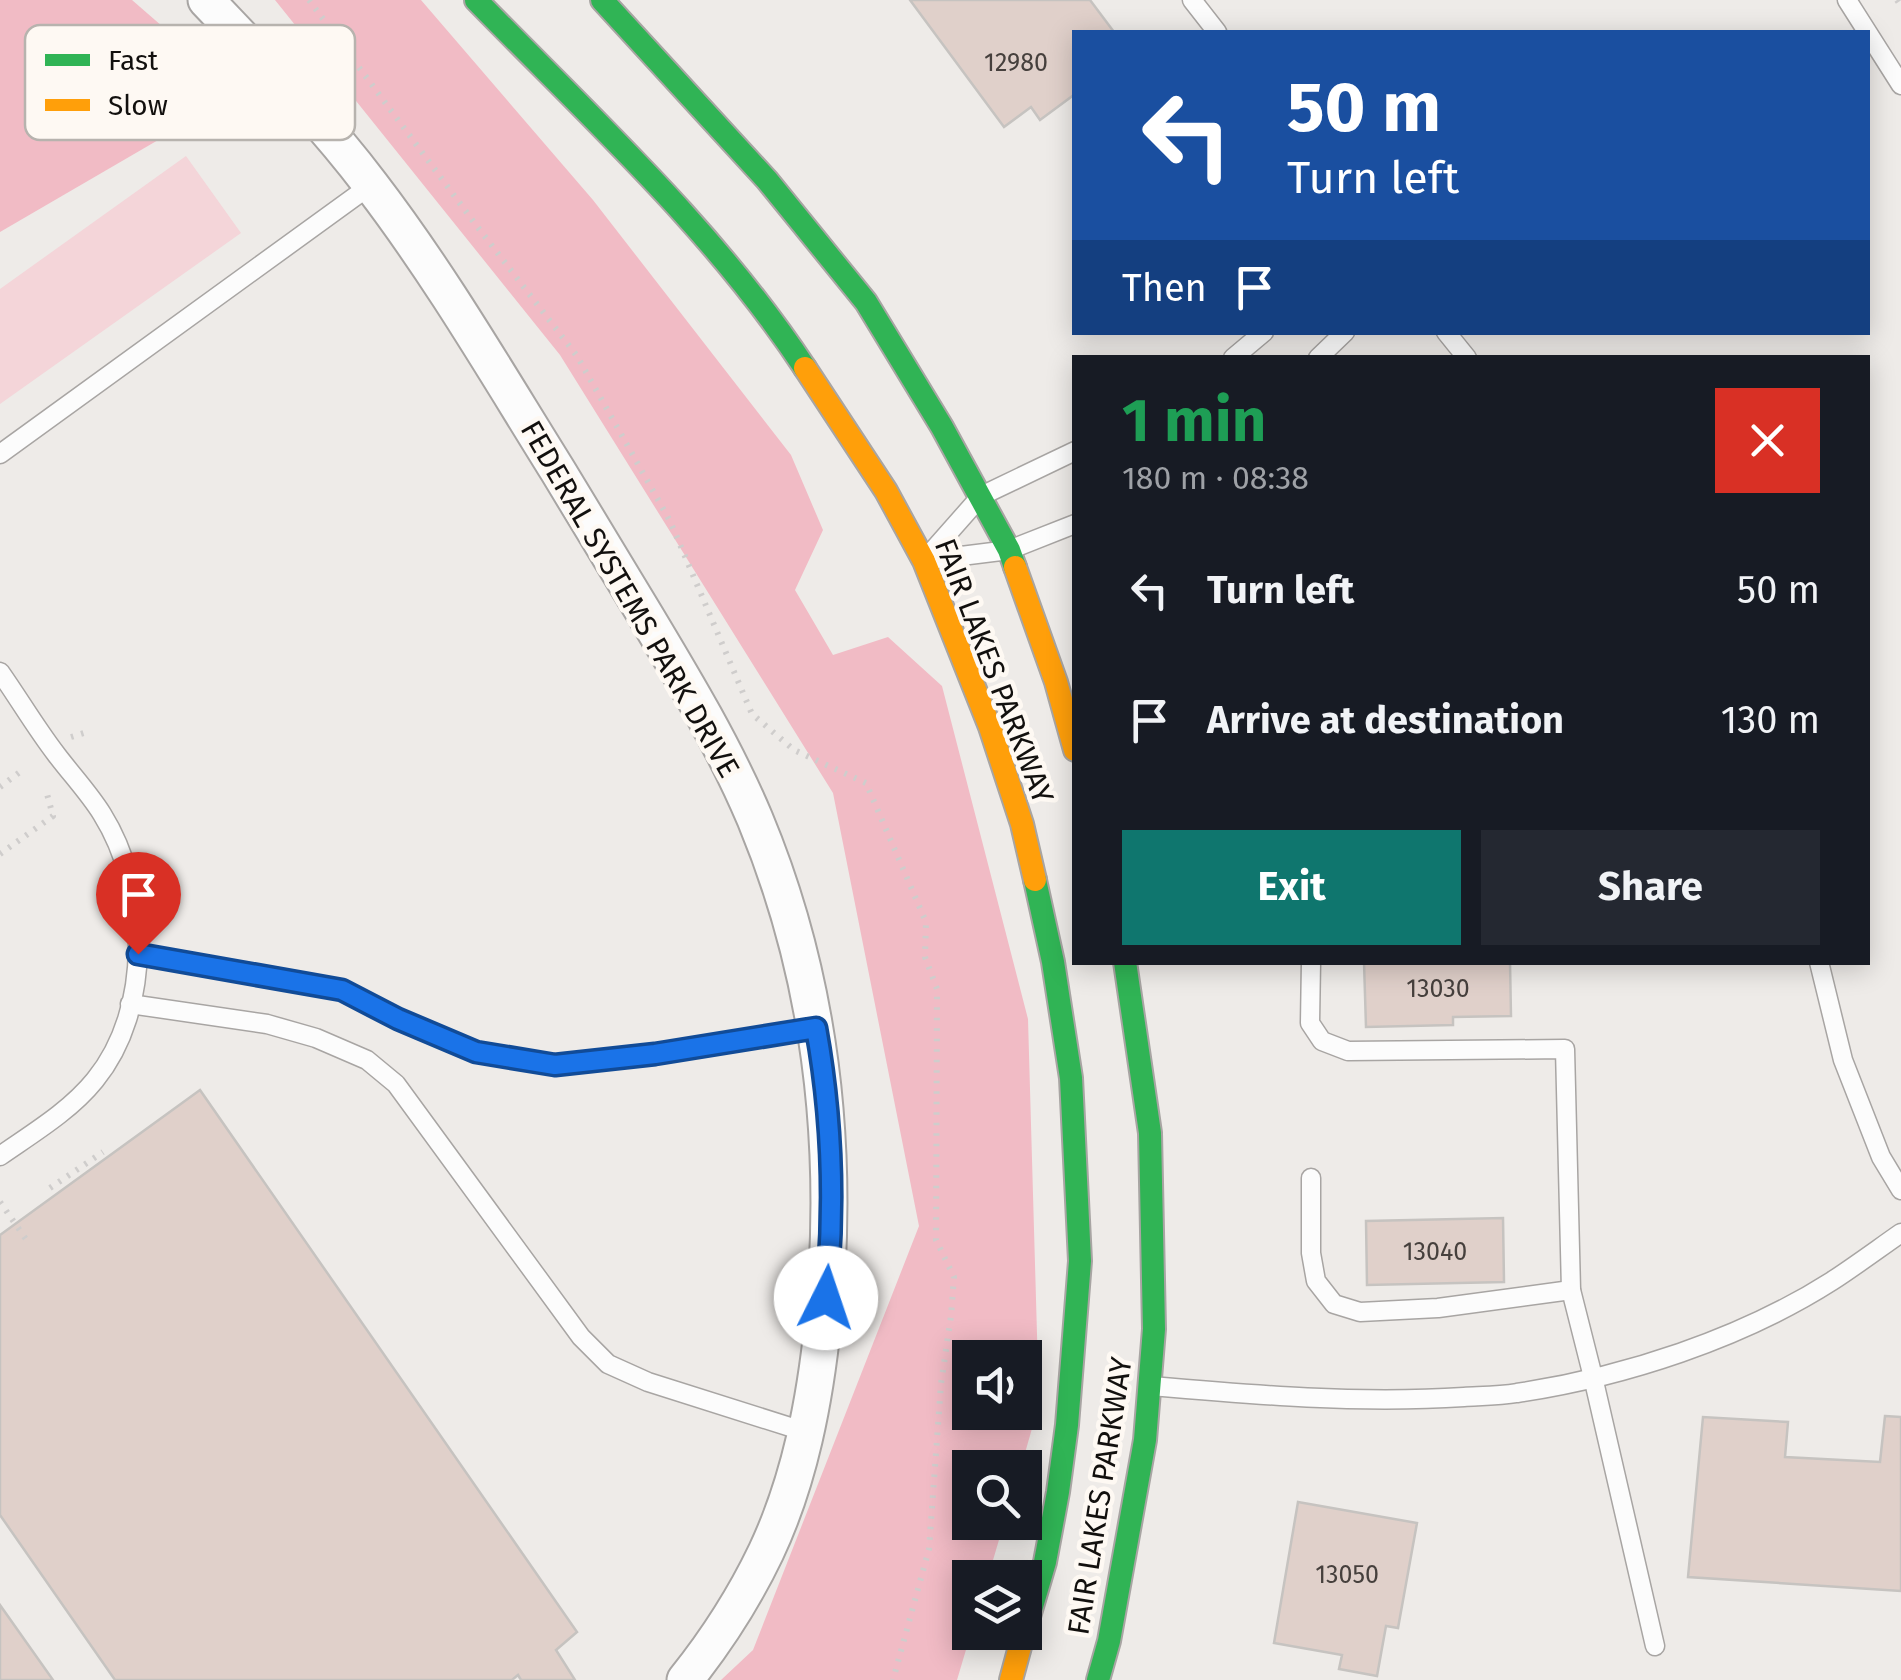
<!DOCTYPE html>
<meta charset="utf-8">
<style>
body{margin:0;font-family:"Fira Sans",sans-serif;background:#242831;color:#f1f3f6;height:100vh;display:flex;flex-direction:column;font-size:38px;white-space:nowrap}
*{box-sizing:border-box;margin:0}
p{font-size:32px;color:#9ea1a6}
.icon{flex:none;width:55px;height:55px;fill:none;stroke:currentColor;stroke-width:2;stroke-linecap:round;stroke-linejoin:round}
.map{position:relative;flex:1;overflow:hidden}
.details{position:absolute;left:1072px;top:355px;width:798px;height:610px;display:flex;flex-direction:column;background:#171b24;border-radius:0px;box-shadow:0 5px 25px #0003}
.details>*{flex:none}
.top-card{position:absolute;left:1072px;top:30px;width:798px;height:305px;border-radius:0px;box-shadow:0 5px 25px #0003;background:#1a4fa0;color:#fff;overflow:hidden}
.tools{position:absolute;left:952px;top:1340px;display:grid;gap:20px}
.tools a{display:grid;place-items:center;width:90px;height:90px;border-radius:0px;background:#171b24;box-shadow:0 5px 25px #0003;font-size:50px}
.pin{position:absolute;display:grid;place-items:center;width:85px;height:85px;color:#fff;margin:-102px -42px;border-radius:50% 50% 50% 0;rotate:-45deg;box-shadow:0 0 10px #0007}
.pin .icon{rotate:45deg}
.me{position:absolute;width:110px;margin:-55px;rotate:4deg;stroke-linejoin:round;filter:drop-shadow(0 0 8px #0008)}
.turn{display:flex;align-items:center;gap:35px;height:210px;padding:0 50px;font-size:45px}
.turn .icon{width:130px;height:130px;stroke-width:2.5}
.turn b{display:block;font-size:70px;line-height:85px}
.then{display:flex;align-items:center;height:95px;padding:0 50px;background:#0003;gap:20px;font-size:38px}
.round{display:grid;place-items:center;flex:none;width:105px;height:105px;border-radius:0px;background:#242831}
.overview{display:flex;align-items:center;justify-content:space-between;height:170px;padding:0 50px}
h1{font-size:60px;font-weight:700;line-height:75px;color:#1e9e55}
.primary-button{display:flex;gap:20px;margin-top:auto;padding:20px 50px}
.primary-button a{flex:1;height:115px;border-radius:0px;background:#0f766e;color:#fff;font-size:40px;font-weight:700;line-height:115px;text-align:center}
.primary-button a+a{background:#242831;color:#f1f3f6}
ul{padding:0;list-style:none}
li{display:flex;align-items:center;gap:30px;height:130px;padding:0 50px}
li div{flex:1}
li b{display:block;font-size:38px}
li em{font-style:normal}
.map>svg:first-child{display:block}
</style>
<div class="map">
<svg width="1901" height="1680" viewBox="0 0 1901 1680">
<rect width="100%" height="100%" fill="#eeebe8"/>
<polygon fill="#f4d5d9" points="186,156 241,233 0,404 0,289"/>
<g fill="#f1bbc5" fill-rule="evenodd">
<polygon points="0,0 132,0 239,93 0,232"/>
<path d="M275,0H421L593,200L791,455L823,530L795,590L833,655L888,637L942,686L1028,1019L1039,1404L1021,1467L970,1468V1522L1004,1523L988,1577L970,1578L971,1633L957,1680H721L753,1650L919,1226L833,793L560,355ZM970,1358H1025V1412H970Z"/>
</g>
<g fill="#e0d0ca" stroke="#c6c3c0" stroke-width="2.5">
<polygon points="910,0 1090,0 1114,32 1075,32 1075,94 1040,120 1031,107 1004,127"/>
<polygon points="1364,962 1510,962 1511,1016 1453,1017 1453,1025 1366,1027"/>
<polygon points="200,1090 577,1632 556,1650 575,1680 521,1680 518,1675 512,1680 115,1680 0,1515 0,1235"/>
<polygon points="1503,1218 1504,1282 1367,1285 1366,1221"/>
<polygon points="1885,1416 1901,1417 1901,1591 1688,1577 1703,1417 1788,1422 1785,1457 1880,1462"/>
<polygon points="1298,1502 1417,1523 1398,1628 1386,1626 1377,1676 1339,1669 1342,1655 1274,1643"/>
<polygon points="0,1605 53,1680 0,1680"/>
</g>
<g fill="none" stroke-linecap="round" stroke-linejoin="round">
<g stroke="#a8a5a3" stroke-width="21">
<g id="lane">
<polyline points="1192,0 1217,32"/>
<polyline points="1847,0 1901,85"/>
<polyline points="1446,332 1467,358"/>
<polyline points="1233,358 1264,332"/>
<polyline points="1318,358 1345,332"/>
<polyline points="0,454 371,185"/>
<polyline points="928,556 981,496 1075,451"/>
<polyline points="929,560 1009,550 1075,524"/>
<path d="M0,672C19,699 36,728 56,754C71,774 89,793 102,814C149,889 153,1009 95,1080C70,1111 33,1133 0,1156"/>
<polyline points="138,954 342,990 397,1019 476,1052 555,1065 655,1054 816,1028"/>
<polyline points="1311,962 1310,1023 1322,1041 1348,1051 1565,1049 1571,1290 1593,1377 1655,1646"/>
<polyline points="1819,962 1843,1060 1881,1157 1901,1190"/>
<polyline points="130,1004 267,1024 316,1038 367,1060 396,1084 581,1337 608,1364 648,1382 806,1432"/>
<polyline points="1311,1178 1311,1253 1316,1281 1334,1304 1360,1312 1438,1308 1571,1290"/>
<path d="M1151,1386C1255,1395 1359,1404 1464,1397C1481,1396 1500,1396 1517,1393C1624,1377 1741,1339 1832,1281C1855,1266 1878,1249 1901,1233"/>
</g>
</g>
<g stroke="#a8a5a3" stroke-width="39">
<path id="street" d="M206,0C263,60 321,119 371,185C440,275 498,375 558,471C588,520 617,569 647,618C686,683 725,748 755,819C822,980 840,1149 823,1322C815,1400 800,1480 766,1552C744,1598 717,1640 685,1680"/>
</g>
<g stroke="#a8a5a3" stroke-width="26">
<g id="fast">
<path d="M476,0C591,118 714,230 805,368"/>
<polyline points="602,0 767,180 866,302 942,427 1009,550 1015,567"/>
<polyline points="1025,1630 1045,1562 1058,1492 1067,1425 1080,1261 1071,1078 1053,962 1035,880"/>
<polyline points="1098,1680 1109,1641 1145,1440 1154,1329 1150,1133 1125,962"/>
</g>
</g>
<g stroke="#a8a5a3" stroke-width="26">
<g id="slow">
<polyline points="805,368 886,491 924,561 990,727 1022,824 1035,880"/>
<polyline points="1015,567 1056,682 1075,750"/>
<polyline points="1011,1680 1024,1632"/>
</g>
</g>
<g stroke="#cfcdcc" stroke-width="6" stroke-dasharray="2.5 8" stroke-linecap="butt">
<polyline points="309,0 476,225 577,356 670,521 752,714 794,750 866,783 926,922 925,957 937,989 936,1240 954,1277 951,1316 941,1384 929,1549 893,1680"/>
<polyline points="1897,0 1901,6"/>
<polyline points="71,737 84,733"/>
<polyline points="0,787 25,768"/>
<polyline points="0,854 53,816 47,794"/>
<polyline points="50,1188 103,1152"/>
<polyline points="0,1202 28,1242"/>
</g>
<use href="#lane" stroke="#fcfcfc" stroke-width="18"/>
<use href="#street" stroke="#fcfcfc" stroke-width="35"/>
<use href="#fast" stroke="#30b455" stroke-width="22"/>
<use href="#slow" stroke="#ff9f0a" stroke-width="22"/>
</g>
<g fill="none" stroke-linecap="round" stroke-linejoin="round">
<g stroke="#114b97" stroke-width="25">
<path id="route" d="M138,954L342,990L398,1019L476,1052L555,1065L655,1054L816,1028C832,1116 835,1209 826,1298"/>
</g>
<use href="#route" stroke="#1a73e8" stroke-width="18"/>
</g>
<g text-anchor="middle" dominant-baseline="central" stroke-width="9" stroke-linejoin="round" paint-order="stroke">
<g font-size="25" fill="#46403d">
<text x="1016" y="63">12980</text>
<text x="1438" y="989">13030</text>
<text x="1435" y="1252">13040</text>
<text x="1347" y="1575">13050</text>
</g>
<g font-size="30" fill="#12100e" stroke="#fef9f3">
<text transform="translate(630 599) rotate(60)">FEDERAL SYSTEMS PARK DRIVE</text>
<text transform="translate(994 671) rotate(69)">FAIR LAKES PARKWAY</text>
<text transform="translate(1100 1496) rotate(-81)">FAIR LAKES PARKWAY</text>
</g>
</g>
<rect x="25" y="25" width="330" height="115" rx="15" fill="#fef9f3" stroke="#b7b3ae" stroke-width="2.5"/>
<rect x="45" y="54" width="45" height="12" fill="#30b455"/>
<rect x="45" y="99" width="45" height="12" fill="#ff9f0a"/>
<g font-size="28" fill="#12100e">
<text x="108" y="70">Fast</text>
<text x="108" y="115">Slow</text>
</g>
</svg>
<div class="tools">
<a><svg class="icon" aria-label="sound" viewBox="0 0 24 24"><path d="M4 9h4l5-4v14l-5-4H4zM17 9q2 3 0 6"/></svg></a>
<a><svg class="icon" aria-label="search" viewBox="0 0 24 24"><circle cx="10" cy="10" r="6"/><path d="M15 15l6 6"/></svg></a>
<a><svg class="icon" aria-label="layers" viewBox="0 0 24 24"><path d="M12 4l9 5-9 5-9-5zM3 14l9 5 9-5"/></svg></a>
</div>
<div class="pin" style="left:138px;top:954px;background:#d93025"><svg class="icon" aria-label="arrive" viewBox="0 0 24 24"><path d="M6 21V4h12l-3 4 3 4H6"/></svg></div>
<svg class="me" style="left:826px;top:1298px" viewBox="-20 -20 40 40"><circle r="19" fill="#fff"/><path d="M0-13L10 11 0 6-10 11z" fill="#1a73e8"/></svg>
<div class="top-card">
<div class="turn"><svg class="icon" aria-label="left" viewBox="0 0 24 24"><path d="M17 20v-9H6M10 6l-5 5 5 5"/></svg><div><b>50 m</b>Turn left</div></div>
<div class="then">Then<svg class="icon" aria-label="arrive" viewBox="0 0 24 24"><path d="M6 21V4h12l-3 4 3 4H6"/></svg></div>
</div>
<section class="details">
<div class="overview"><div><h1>1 min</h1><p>180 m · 08:38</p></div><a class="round" style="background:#d93025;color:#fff"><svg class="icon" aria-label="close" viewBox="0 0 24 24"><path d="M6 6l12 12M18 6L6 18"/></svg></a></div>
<ul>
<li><svg class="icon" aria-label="left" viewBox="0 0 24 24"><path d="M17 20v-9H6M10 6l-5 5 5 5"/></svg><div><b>Turn left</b></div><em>50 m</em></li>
<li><svg class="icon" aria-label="arrive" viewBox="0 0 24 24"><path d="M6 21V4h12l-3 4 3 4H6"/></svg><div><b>Arrive at destination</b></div><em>130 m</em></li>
</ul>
<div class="primary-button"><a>Exit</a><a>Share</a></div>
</section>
</div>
